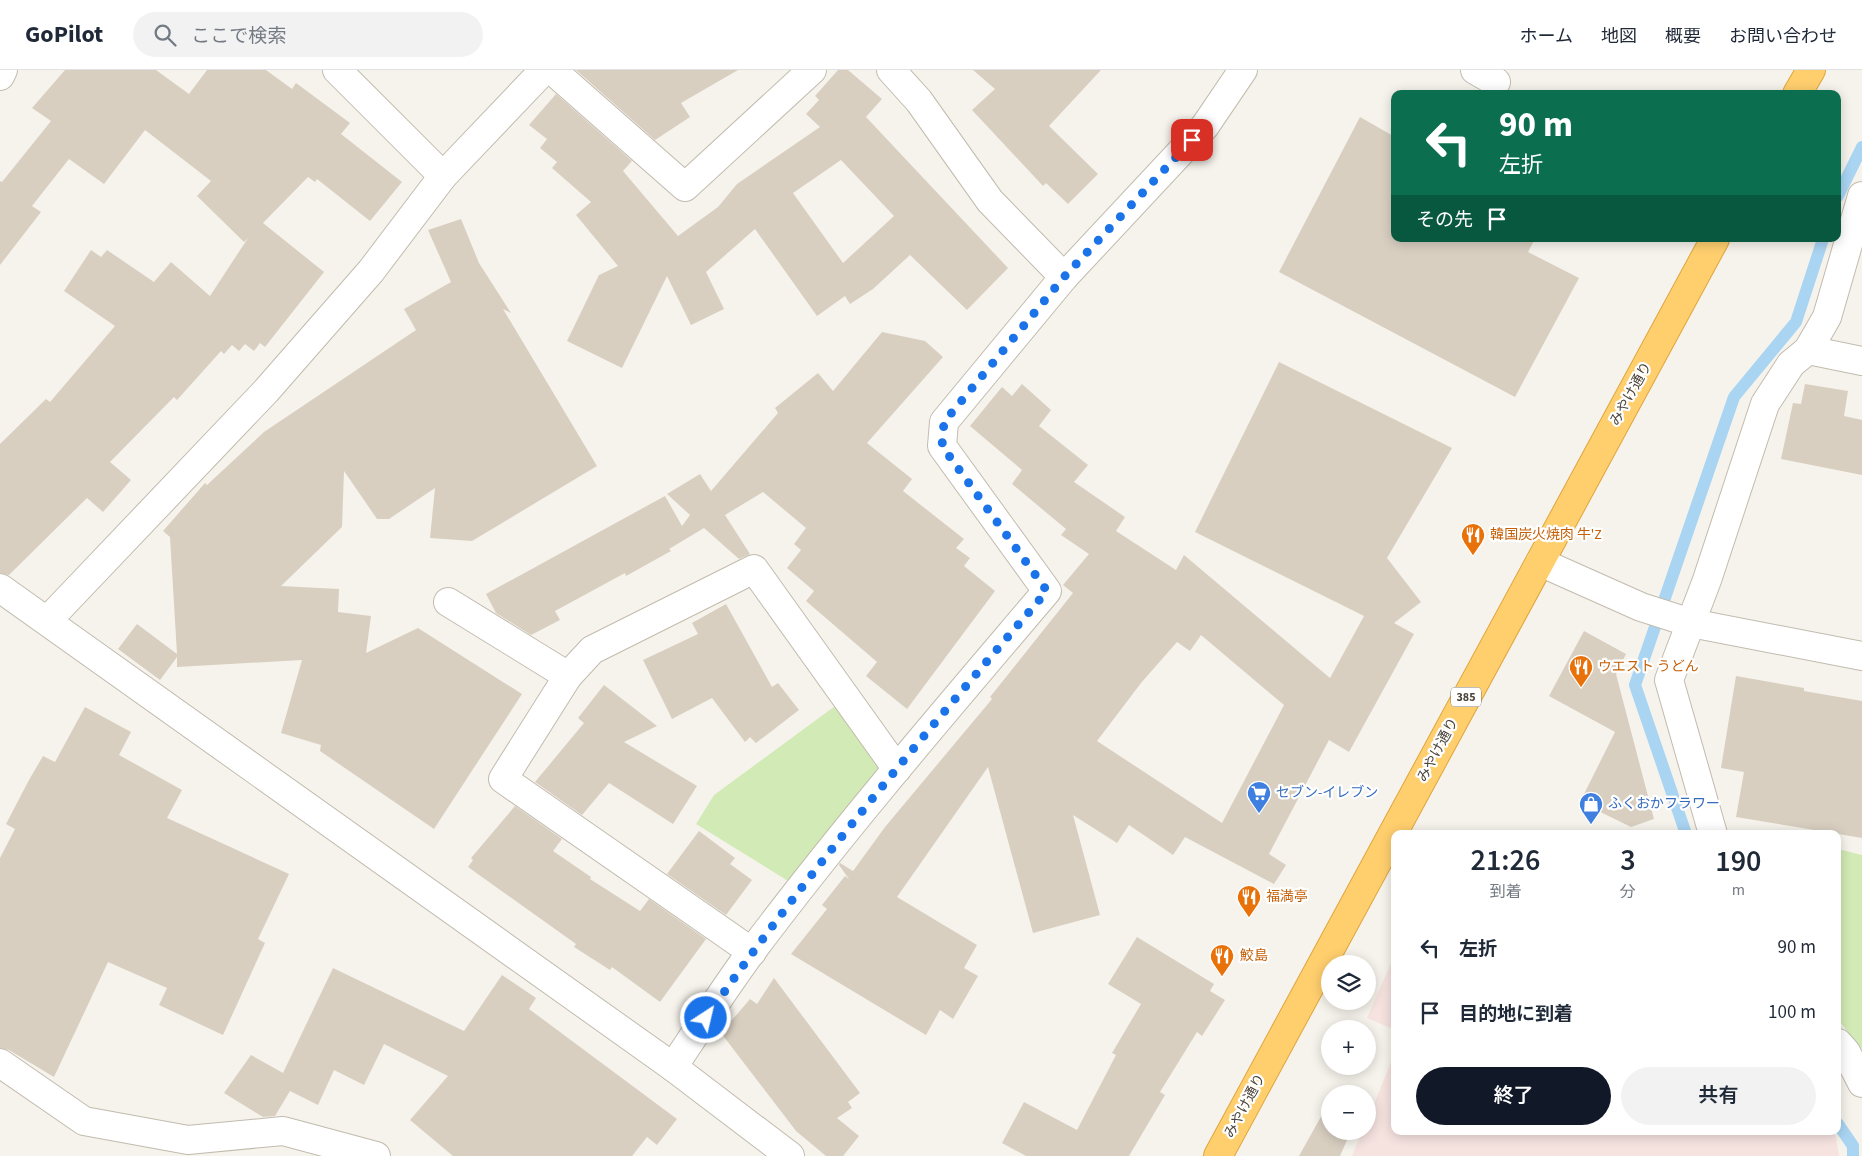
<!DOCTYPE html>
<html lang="ja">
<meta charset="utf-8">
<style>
body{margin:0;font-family:"Source Sans 3","Noto Sans JP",sans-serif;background:#f2f2f3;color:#1f2937;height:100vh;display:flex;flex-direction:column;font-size:19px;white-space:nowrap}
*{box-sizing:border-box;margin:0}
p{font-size:16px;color:#747a83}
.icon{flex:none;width:28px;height:28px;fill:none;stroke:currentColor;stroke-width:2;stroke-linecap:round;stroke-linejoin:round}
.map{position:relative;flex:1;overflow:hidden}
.drawer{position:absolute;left:1391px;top:760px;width:450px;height:305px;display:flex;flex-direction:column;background:#fff;border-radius:10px;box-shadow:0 2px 12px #0003}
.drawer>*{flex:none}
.hud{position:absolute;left:1391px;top:20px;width:450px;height:152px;border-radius:10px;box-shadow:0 2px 12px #0003;background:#0b6e4f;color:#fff;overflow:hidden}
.fabs{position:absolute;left:1321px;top:885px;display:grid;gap:10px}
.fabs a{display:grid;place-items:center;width:55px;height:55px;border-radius:50%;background:#fff;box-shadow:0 2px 12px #0003;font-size:25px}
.pin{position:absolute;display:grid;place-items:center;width:42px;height:42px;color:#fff;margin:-21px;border-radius:10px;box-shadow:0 2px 8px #0006}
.me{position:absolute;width:55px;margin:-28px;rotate:35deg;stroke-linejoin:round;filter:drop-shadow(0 0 4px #0008)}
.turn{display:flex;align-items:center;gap:18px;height:105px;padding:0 25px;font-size:22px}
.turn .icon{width:65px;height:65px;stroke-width:2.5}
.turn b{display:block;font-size:35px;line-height:42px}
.then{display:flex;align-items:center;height:48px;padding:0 25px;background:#0003;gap:10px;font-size:19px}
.eta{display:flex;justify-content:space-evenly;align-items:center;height:85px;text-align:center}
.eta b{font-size:30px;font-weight:600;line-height:35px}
.action{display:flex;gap:10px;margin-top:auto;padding:10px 25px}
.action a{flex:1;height:58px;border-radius:30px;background:#111827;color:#fff;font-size:20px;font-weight:600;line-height:58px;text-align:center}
.action a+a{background:#f2f2f3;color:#1f2937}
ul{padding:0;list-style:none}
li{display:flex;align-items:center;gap:15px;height:65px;padding:0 25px}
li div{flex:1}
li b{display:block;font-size:19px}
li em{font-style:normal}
header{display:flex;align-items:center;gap:30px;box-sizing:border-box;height:70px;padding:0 25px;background:#fff;border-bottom:1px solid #e0e1e3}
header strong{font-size:24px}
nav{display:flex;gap:28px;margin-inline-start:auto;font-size:18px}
.search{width:350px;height:45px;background:#f2f2f3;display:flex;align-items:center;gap:12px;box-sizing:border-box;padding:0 18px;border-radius:28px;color:#747a83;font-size:19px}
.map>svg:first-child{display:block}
</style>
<header>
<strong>GoPilot</strong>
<div class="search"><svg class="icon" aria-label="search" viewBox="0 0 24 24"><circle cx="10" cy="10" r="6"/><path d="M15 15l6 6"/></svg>ここで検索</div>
<nav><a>ホーム</a><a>地図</a><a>概要</a><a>お問い合わせ</a></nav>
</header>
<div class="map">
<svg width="1862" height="1086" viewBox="0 0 1862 1086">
<rect width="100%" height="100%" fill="#f6f3ec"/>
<g fill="#f6e3e0">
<polygon points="1395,884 1395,960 1367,948"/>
<polygon points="1395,982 1395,1061 1832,1061 1836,1067 1839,1086 1352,1086 1362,1061 1368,1061 1368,1049"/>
</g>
<g fill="#d2eab5">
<polygon points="846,628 897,699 801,819 696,754 714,725"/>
<polygon points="1838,779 1862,785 1862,979 1838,950"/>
</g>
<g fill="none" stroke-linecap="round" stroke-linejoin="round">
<g stroke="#a9d4f2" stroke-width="12">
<polyline points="1838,126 1862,77"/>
<polyline points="1686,764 1635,615 1734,327 1796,252 1823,169"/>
<polyline points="1838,1054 1853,1076 1853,1086"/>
</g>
</g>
<g fill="#d8cfc1" fill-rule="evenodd">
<polygon points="65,0 156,0 189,24 207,0 266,0 292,19 296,13 350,53 341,64 402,112 370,151 317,109 315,112 308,107 263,153 324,202 265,277 260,273 254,281 245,274 239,281 232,275 224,284 221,281 177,330 174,327 110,392 131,410 103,442 87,428 9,505 0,503 0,374 46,329 50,332 115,256 64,221 91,180 101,187 107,180 154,212 171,192 210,226 248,168 244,172 197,126 211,111 145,60 104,114 69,89 32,136 41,142 0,195 0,111 2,112 51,51 32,38"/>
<polygon points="576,0 738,0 681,33 690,47 655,70"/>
<path d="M838,0H848L882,29L866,47L1008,198L967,240L910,185L873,219L850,234L845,226L817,246L755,159L706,202L724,239L691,255L667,206L622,298L567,271L599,205L618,196L576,145L591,132L552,98L557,92L540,78L547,69L529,55L556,24L632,91L623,101L678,166L718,137L737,114L820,57L806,44L819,30L815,26ZM841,90L894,146L843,193L793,123Z"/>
<polygon points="973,0 1101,0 1049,56 1098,104 1068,134 1046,113 1043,116 972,40 995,19"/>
<polygon points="1360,47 1395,67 1395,169 1535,169 1528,182 1579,208 1515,327 1279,202"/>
<polygon points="461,149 479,193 511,243 503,239 597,396 472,471 430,468 435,418 389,449 377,449 344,401 342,457 281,516 339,519 338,542 371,546 366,583 418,558 522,624 434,759 320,681 321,675 281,663 302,590 177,597 177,587 160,610 118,579 137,554 177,584 170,467 163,461 205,413 207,415 264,362 416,260 404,239 451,212 428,160"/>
<polygon points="882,262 925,271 943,287 867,373 912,409 903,421 964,469 956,478 970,488 964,496 995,521 907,639 866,606 877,592 806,531 814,521 787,498 801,480 794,474 806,458 763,422 725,445 750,484 739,489 704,458 669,479 671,481 626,506 625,503 555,541 560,550 531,565 496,543 486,524 665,426 682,456 690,445 667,424 700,404 711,421 778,343 775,338 818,303 833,321"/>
<path d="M1279,292L1452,378L1387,488L1421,532L1394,553L1414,564L1349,682L1329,670L1269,784L1286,795L1274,814L1185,767L1173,785L1129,755L1117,773L1073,745L1100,845L1033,863L988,697L897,827L977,875L964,898L978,906L953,949L940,940L926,965L791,884L827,839L822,835L845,806L849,809L839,795L840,793L853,801L885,757L992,629L990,627L1073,523L1063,515L1089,484L1061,465L1066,459L1012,414L1022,400L970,356L1002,317L1012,326L1022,314L1051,340L1039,356L1088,395L1074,412L1125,447L1116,461L1176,500L1184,485L1330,608L1364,546L1195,462ZM1201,565L1284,635L1222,753L1097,671L1141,613L1177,572L1190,581Z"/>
<polygon points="1805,314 1848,321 1844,346 1862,350 1862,405 1781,389 1793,333 1801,334"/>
<polygon points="726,534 772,617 778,613 799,640 756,673 750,667 745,672 712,628 672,649 643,590 698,564 692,553"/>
<polygon points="1584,561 1626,584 1616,604 1654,749 1631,757 1580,732 1615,662 1549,626"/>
<polygon points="1736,606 1804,618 1804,621 1862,631 1862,768 1736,747 1744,702 1721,698"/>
<polygon points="604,615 657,656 624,672 697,716 673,754 609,713 582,745 535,712 584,653 578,648"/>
<polygon points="85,637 131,662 119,685 182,720 167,748 289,804 258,869 265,873 223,965 159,935 167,918 108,892 54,1007 9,980 0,978 0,788 15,759 6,754 29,710 43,686 55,692"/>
<polygon points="515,736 562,769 553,781 591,807 590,809 640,841 649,829 706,869 660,932 612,897 610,900 574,877 576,874 468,797 473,790 471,788"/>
<polygon points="699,761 735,788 730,794 752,810 726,845 667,804"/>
<polygon points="1137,867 1214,914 1210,921 1225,930 1202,966 1197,962 1160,1022 1165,1025 1129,1086 1026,1086 1002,1073 1024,1032 1077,1060 1116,985 1112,983 1141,934 1108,914"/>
<polygon points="333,898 464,961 502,905 536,928 529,939 677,1049 657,1075 647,1067 632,1086 453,1086 410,1050 448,1006 384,974 364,1015 334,1000 318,1035 290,1021 275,1046 263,1047 224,1023 251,985 283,1003"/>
<polygon points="774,908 860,1023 848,1032 852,1038 837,1048 859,1066 843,1086 826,1086 796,1061 721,963 750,929 757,934"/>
<polygon points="1323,1043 1330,1047 1330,1061 1351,1061 1340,1086 1299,1086"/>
</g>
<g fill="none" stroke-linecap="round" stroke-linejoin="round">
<g stroke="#c2bbae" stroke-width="30">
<g id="street">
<polyline points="552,0 685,117 812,0"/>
<polyline points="891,0 919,31 990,131 1064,207"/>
<polyline points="1475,0 1496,12"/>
<polyline points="0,6 3,0"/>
<polyline points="443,106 544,0"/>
<polyline points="1808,280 1862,291"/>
<polyline points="1540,492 1641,537 1691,553 1862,586"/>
<polyline points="0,518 673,997"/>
<polyline points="448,532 568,606"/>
<polyline points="47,551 266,321 371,201 443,106 337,0"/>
<polyline points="1713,764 1669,610 1707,510 1765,334 1791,294 1808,280 1827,247 1862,126"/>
<polyline points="752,882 503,709 568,606 592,580 754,499 897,699"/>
<polyline points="1838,973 1846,982 1862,1013"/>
<polyline points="0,993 84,1051 188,1070 283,1061 376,1086"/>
<path d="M790,1086L673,997C699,958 724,919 752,881C845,757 947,639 1047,521L942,376L944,352L1064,207L1205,56L1243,0"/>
</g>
</g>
<g stroke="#e0a43c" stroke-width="30">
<g id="highway">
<polyline points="1797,24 1811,0"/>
<polyline points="1218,1086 1715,169"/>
</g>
</g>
<use href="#street" stroke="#fff" stroke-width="28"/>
<use href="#highway" stroke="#ffcf6e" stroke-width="28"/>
</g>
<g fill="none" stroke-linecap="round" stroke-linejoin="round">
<path stroke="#1a73e8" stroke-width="9" stroke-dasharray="0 16.2" d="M706,948C810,798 929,659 1047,521L942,376L944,352L1064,207L1192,70"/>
</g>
<defs>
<g id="restaurant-pin" transform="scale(1.25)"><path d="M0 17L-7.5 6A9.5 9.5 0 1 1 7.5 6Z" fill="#e8710a" stroke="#fff"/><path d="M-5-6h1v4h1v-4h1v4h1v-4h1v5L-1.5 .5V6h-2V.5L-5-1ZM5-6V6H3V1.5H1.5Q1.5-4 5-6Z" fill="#fff"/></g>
<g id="supermarket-pin" transform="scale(1.25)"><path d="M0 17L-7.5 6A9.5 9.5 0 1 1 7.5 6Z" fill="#3f7fe0" stroke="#fff"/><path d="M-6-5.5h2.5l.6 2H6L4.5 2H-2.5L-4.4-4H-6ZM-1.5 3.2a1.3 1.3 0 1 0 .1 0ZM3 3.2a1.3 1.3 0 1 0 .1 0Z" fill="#fff"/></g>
<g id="shop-pin" transform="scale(1.25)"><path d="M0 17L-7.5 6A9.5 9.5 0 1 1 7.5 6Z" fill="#3f7fe0" stroke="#fff"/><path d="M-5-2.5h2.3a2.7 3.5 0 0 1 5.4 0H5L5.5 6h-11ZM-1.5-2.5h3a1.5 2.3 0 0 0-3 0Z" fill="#fff"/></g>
</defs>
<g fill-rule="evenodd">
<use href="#restaurant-pin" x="1473" y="465"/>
<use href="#restaurant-pin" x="1581" y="597"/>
<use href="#supermarket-pin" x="1259" y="723"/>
<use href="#shop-pin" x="1591" y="734"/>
<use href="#restaurant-pin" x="1249" y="827"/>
<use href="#restaurant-pin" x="1222" y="886"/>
</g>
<g text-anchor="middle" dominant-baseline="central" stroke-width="4.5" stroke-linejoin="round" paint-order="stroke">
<rect fill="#fff" stroke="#817c74" stroke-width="1" x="1451" y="617.5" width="30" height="19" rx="4"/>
<g font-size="12" font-weight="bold" fill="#4b4439">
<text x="1466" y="627">385</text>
</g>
<g font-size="14" fill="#4b4439" stroke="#fff">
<text transform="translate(1631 324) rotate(-61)">みやけ通り</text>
<text transform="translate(1438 680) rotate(-62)">みやけ通り</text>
<text transform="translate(1245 1036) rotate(-62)">みやけ通り</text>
</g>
<g font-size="14" fill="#c56008" stroke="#fff" text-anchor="start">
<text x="1490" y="465">韓国炭火焼肉 牛'Z</text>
<text x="1598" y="597">ウエスト うどん</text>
<text x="1266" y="827">福満亭</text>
<text x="1240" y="886">鮫島</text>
</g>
<g font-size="14" fill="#366cbe" stroke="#fff" text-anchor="start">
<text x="1276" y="723">セブン-イレブン</text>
<text x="1608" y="734">ふくおかフラワー</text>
</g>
</g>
</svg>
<div class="fabs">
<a><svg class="icon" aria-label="layers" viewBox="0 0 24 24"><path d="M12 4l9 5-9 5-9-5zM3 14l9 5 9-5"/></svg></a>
<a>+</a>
<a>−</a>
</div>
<div class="pin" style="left:1192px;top:70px;background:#d93025"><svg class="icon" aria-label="arrive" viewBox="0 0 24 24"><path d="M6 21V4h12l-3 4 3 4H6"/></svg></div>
<svg class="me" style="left:706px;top:948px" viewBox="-20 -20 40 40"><circle r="17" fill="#1a73e8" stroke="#fff" stroke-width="3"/><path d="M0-11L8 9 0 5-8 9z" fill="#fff"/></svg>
<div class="hud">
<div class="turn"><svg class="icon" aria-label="left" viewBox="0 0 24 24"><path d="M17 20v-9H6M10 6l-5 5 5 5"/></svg><div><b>90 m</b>左折</div></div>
<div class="then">その先<svg class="icon" aria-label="arrive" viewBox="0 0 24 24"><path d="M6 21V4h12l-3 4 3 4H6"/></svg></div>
</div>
<section class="drawer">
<div class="eta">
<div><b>21:26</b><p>到着</p></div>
<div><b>3</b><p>分</p></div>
<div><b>190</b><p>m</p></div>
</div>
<ul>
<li><svg class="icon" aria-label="left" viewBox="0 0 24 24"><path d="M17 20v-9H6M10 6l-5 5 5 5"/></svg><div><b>左折</b></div><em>90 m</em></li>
<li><svg class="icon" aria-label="arrive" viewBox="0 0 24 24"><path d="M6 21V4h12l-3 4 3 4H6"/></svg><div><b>目的地に到着</b></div><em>100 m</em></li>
</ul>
<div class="action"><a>終了</a><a>共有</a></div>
</section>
</div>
